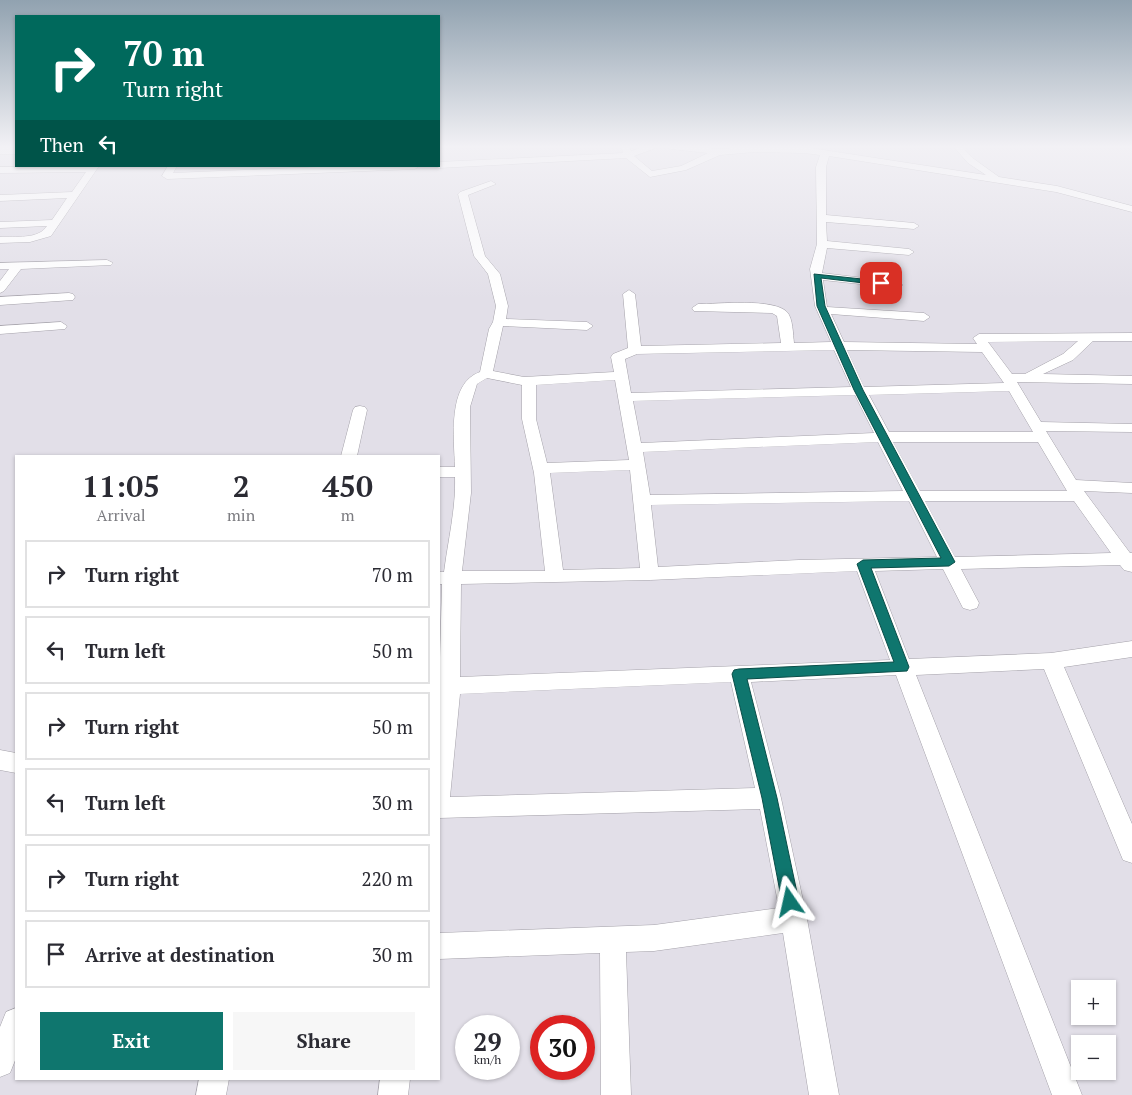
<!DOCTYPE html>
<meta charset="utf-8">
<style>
body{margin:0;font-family:"PT Serif",serif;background:#f7f7f7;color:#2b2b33;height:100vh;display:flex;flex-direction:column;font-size:19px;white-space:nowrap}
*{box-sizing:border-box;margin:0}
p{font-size:16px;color:#7c7c81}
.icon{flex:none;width:28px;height:28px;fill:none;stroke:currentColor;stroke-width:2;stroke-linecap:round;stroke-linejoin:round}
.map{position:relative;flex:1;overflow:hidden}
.details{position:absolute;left:15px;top:455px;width:425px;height:625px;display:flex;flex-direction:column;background:#fff;border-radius:0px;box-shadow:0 1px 4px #0004}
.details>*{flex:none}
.hud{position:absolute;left:15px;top:15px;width:425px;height:152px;border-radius:0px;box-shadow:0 1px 4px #0004;background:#00695c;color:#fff;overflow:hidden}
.controls{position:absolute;left:1071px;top:980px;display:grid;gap:10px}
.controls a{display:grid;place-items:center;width:45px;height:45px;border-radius:0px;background:#fff;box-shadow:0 1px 4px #0004;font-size:25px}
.speed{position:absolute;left:455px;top:1015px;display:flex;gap:10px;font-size:25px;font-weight:700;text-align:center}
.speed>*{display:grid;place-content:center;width:65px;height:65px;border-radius:50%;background:#fff;box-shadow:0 1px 4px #0004;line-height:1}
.speed small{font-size:12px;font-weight:400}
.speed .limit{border:8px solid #d22;background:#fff;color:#111}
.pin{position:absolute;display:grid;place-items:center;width:42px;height:42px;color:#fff;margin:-21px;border-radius:10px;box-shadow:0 2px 8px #0006}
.me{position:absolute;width:55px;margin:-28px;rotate:349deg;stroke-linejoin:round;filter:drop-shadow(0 0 4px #0008)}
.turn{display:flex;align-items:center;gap:18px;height:105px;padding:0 25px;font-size:22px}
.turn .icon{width:65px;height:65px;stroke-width:2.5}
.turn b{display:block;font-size:35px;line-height:42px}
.then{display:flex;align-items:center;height:48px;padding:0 25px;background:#0003;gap:10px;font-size:19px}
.eta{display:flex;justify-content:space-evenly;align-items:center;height:85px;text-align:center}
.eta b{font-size:30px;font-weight:800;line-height:35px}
.primary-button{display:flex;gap:10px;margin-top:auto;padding:10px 25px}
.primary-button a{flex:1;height:58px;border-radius:0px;background:#0f766e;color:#fff;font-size:20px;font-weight:800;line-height:58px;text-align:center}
.primary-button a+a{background:#f7f7f7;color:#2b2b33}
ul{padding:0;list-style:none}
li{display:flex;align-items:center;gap:15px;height:68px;margin:0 10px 8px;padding:0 15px;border:2px solid #e1e1e2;border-radius:0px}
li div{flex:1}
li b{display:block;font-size:19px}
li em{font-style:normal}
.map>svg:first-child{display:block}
</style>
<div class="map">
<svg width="1132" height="1095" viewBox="0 0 1132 1095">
<rect width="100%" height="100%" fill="#e2dfe8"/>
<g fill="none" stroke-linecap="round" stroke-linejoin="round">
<g stroke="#a4a1a9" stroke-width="1">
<g id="street">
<path d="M621,146H629L631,151L646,146H657L656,148L634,156L652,171L681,166L708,153L671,149L667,146H689L719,149L755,146L804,147L986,175L968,163L953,146H961L974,159L999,177L1057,186L1132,206V212L1056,192L829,156L826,167V215L914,223L919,226L914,229L826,222L827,241L909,249L914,252L909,255L827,248L822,273L897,282L903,285L897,288L823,280L827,307L924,313L930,317L924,321L831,314L844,342L977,344L973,338L979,334L1132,333V341H1093L1073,360L1043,374L1132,376V384L1017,382L1041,422L1132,424V432L1046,431L1076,480L1132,483V493L1084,491L1130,553H1132V572L1124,570L1120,565L961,569L979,603L977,608L970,610L963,608L943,569L875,571L909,659L1051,653L1132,641V657L1064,667L1132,824V863L1123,860L1044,669L916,675L1082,1095H1052L896,675L751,682L781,798L807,919L839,1095H809L783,933L654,951L626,952L631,1095H601L600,953L439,959V933L654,925L779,908L760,809L439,818V695L442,584H439V572H444C448,540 456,509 455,477H439V467H455C454,439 447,383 480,372L489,329L493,322L496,306L488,274L474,256L458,194L460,192L491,181L496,184L468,195L485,256L500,274L508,306L506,319L587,322L593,326L587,330L503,326L493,371L524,377L614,372L611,357L613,354L628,348L623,294L629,290L635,294L641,346L781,343L777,316L772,313L694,311L692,308L698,304C717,304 774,298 787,312C793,318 793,335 794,343L831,342L815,306L810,269L817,244L816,167L820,155L804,153L755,152L720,155L686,170L650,177L626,158L439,168L435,166H439V162L623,153ZM1078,341L1063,354L1025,374H1012L988,342ZM834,350L851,387L631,393L625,359L637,354ZM847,350L982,352L1004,383L864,387ZM487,378L522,385V419L534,473L545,571H462L471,493L470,407L477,384ZM615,380L629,460L547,463L536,419V385ZM1009,391L1033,432H889L869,395ZM855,395L874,433L641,443L633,401ZM878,442L903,491L650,495L643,452ZM893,442H1038L1067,491H920ZM630,470L640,568L563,570L550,473ZM909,501L937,557L799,560L658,567L651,505ZM925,501H1074L1111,553L955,557ZM857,571L890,660L460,677L461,584L650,580ZM731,682L755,788L450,797L460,694Z"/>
<rect x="0" y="148" width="16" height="6"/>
<path d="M99,166L51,236L30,242L0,243V237C15,236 38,240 47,226L0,228V222L52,220L67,198L0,201V195L72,192L86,172L0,173V167Z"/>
<polygon points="168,166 177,166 173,173 341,166 419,166 415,169 167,179 162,176"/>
<polygon points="107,260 113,263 111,265 21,269 4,291 0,293 0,281 9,269 0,269 0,263"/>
<polygon points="69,293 73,294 75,297 73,300 0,305 0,297"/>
<polygon points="61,322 67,326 65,329 0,334 0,326"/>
<polygon points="360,406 365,407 367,410 357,456 341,456 353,410 355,407"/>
<polygon points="0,750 16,753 16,773 0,770"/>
<polygon points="16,1008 16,1058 10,1073 0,1077 0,1027 6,1012"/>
<polygon points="199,1079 229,1079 226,1095 196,1095"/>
<polygon points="380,1079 410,1079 408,1095 378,1095"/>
</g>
</g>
<use href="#street" fill="#fff" fill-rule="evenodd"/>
</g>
<linearGradient id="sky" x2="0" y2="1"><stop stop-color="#91a2b0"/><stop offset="0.49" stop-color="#f2f1f5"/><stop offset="1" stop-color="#f2f1f5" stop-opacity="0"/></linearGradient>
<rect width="1132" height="299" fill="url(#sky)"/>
<polygon fill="#0f766e" stroke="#0a4d48" points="814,274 881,281 885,283 881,285 821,278 825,306 863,390 955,562 949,566 871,568 909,667 907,671 747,679 777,798 799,902 796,908 790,910 785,908 782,902 762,798 732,674 734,670 739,669 894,662 857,564 863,560 941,558 854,390 817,306"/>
</svg>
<div class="controls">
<a>+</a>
<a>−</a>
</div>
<div class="speed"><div>29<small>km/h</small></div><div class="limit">30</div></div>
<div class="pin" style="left:881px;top:283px;background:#d93025"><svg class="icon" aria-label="arrive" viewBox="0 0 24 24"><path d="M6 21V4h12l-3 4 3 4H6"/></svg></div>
<svg class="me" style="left:790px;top:902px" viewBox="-20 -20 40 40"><path d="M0-17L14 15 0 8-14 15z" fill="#0f766e" stroke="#fff" stroke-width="4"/></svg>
<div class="hud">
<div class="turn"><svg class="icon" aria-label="right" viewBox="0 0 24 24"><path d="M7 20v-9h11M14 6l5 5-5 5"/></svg><div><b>70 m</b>Turn right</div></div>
<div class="then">Then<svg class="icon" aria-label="left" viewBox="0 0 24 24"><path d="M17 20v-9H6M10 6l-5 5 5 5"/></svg></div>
</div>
<section class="details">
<div class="eta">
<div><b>11:05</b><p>Arrival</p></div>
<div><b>2</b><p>min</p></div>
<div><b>450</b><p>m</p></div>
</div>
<ul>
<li><svg class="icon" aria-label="right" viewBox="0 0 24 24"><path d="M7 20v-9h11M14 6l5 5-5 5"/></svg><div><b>Turn right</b></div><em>70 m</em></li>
<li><svg class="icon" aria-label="left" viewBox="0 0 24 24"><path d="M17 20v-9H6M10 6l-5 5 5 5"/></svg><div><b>Turn left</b></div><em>50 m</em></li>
<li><svg class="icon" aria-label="right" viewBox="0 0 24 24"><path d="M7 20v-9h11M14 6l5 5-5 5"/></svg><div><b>Turn right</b></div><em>50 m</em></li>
<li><svg class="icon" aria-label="left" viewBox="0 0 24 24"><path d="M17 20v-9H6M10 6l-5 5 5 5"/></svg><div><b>Turn left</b></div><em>30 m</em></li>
<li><svg class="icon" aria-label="right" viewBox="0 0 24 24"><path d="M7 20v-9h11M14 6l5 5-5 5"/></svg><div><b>Turn right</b></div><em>220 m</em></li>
<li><svg class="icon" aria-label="arrive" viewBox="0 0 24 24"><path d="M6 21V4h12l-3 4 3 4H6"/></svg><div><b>Arrive at destination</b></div><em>30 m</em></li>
</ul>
<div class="primary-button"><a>Exit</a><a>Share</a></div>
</section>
</div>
